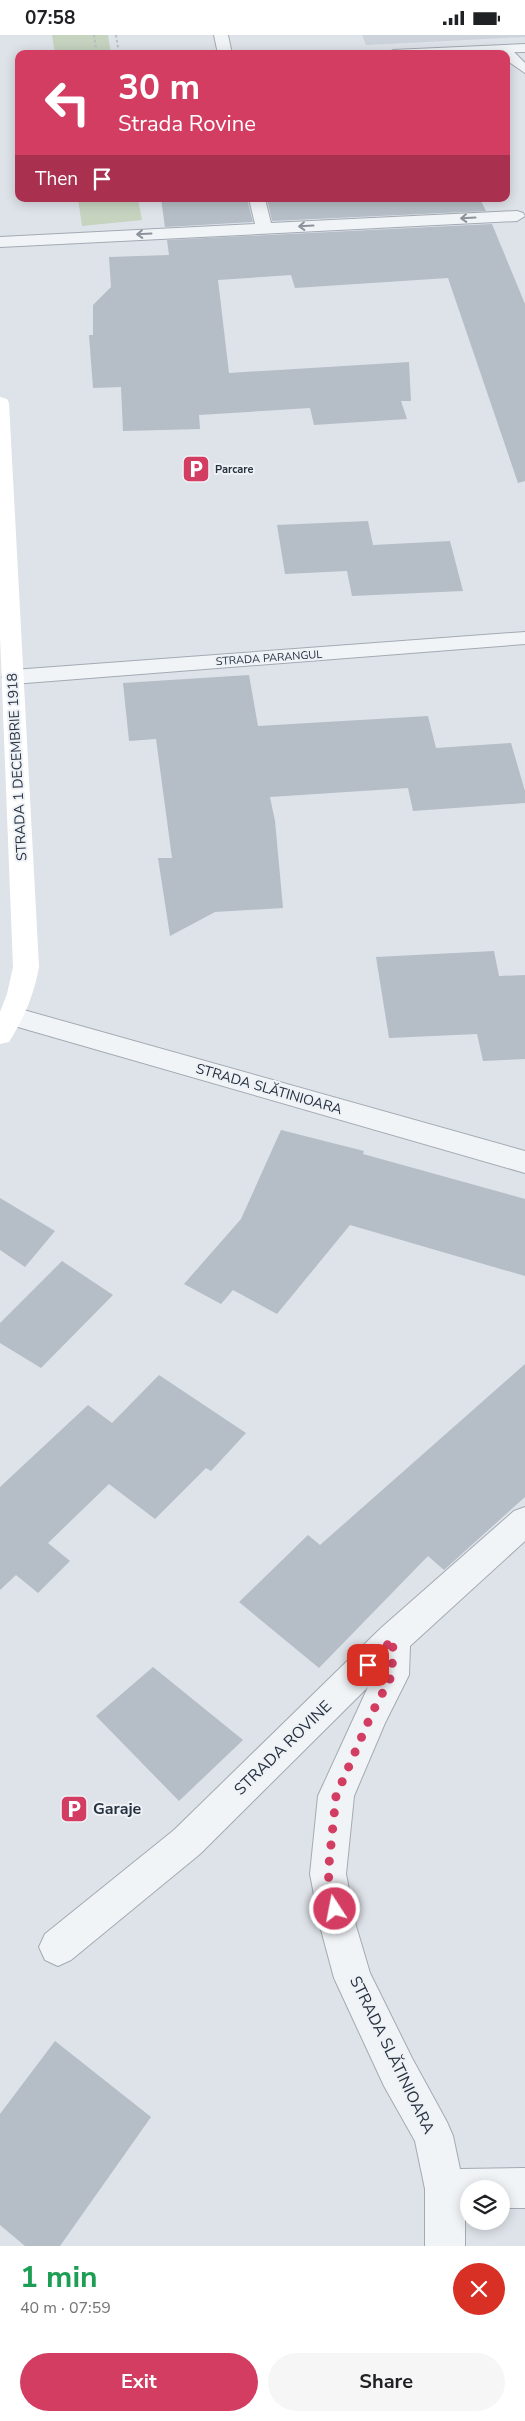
<!DOCTYPE html>
<meta charset="utf-8">
<style>
body{margin:0;font-family:"Nunito Sans",sans-serif;background:#f6f6f6;color:#202124;height:100vh;display:flex;flex-direction:column;font-size:19px;white-space:nowrap}
*{box-sizing:border-box;margin:0}
p{font-size:16px;color:#757577}
.icon{flex:none;width:28px;height:28px;fill:none;stroke:currentColor;stroke-width:2;stroke-linecap:round;stroke-linejoin:round}
.map{position:relative;height:2211px;overflow:hidden}
.panel{display:flex;flex-direction:column;background:#fff;flex:1}
.panel>*{flex:none}
.hud{position:absolute;left:15px;top:15px;width:495px;height:152px;border-radius:10px;box-shadow:0 2px 12px #0003;background:#d43d62;color:#fff;overflow:hidden}
.fabs{position:absolute;left:460px;top:2145px;display:grid;gap:10px}
.fabs a{display:grid;place-items:center;width:50px;height:50px;border-radius:50%;background:#fff;box-shadow:0 2px 12px #0003;font-size:25px}
.pin{position:absolute;display:grid;place-items:center;width:42px;height:42px;color:#fff;margin:-21px;border-radius:10px;box-shadow:0 2px 8px #0006}
.me{position:absolute;width:55px;margin:-28px;rotate:349deg;stroke-linejoin:round;filter:drop-shadow(0 0 4px #0008)}
.turn{display:flex;align-items:center;gap:18px;height:105px;padding:0 20px;font-size:22px}
.turn .icon{width:65px;height:65px;stroke-width:2.5}
.turn b{display:block;font-size:35px;line-height:42px}
.then{display:flex;align-items:center;height:48px;padding:0 20px;background:#0003;gap:10px;font-size:19px}
.round{display:grid;place-items:center;flex:none;width:52px;height:52px;border-radius:26px;background:#f6f6f6}
.head{display:flex;align-items:center;justify-content:space-between;height:85px;padding:0 20px}
h1{font-size:30px;font-weight:700;line-height:38px;color:#1e9e55}
.cta{display:flex;gap:10px;margin-top:auto;padding:10px 20px}
.cta a{flex:1;height:58px;border-radius:30px;background:#d43d62;color:#fff;font-size:20px;font-weight:700;line-height:58px;text-align:center}
.cta a+a{background:#f6f6f6;color:#202124}
.status{display:flex;justify-content:space-between;align-items:center;height:35px;padding:0 25px;background:#fff;direction:ltr}
.status svg{height:14px;fill:currentColor}
.map>svg:first-child{display:block}
</style>
<div class="status"><b>07:58</b><svg viewBox="0 0 49 12"><path d="M0 12V9h3v3zM5 12V6h3v6zM10 12V3h3v9zM15 12V0h3v12zM26 1h20v11H26zM47 4h2v5h-2z"/></svg></div>
<div class="map">
<svg width="525" height="2211" viewBox="0 0 525 2211">
<rect width="100%" height="100%" fill="#dee3e9"/>
<polygon fill="#ccd3db" points="362,0 525,0 525,2 366,10"/>
<g fill="#c6d3bf">
<polygon points="52,0 108,0 111,19 55,19"/>
<polygon points="78,164 138,164 142,185 82,191"/>
</g>
<g fill="#b5bdc6">
<polygon points="161,164 247,164 253,187 165,192"/>
<polygon points="267,164 480,164 486,176 272,186"/>
<polygon points="492,189 525,269 525,446 518,448 448,243 295,253 291,240 218,245 229,338 409,327 411,366 401,366 407,384 314,390 310,373 199,380 200,394 123,396 121,352 93,353 89,300 93,300 93,270 111,252 109,222 169,220 167,205"/>
<polygon points="368,486 373,510 450,506 463,556 352,561 347,536 285,539 277,490"/>
<polygon points="249,640 258,691 428,681 436,713 511,708 525,756 525,768 413,776 408,753 270,762 275,786 283,873 215,877 170,901 158,823 172,823 156,704 129,706 123,648"/>
<polygon points="494,916 499,941 525,940 525,1024 483,1026 477,999 389,1003 376,922"/>
<polygon points="281,1095 364,1116 363,1119 525,1164 525,1241 350,1190 277,1279 233,1255 221,1269 184,1249 241,1184"/>
<polygon points="0,1163 55,1196 25,1232 0,1215"/>
<polygon points="62,1226 113,1260 41,1333 0,1308 0,1288"/>
<polygon points="525,1329 525,1462 444,1535 428,1521 319,1633 239,1567 308,1500 320,1510"/>
<polygon points="159,1340 246,1398 211,1436 206,1433 155,1484 109,1449 48,1508 70,1526 38,1558 16,1540 0,1555 0,1452 88,1370 112,1388"/>
<polygon points="153,1632 243,1705 179,1766 96,1681"/>
<polygon points="55,2006 151,2082 60,2211 25,2211 0,2190 0,2079"/>
</g>
<g fill="none" stroke-linecap="round" stroke-linejoin="round">
<g stroke="#a3aab3" stroke-width="2">
<polygon id="lane" points="504,10 508,11 525,28 525,38 506,25 506,19 501,19 498,14"/>
</g>
<g stroke="#a3aab3" stroke-width="2">
<g id="street">
<polygon points="214,0 228,0 232,19 218,19"/>
<polygon points="525,9 525,17 386,19 393,15"/>
<polygon points="249,164 265,164 271,188 517,176 523,178 525,181 517,186 0,212 0,202 255,189"/>
<polygon points="525,597 525,609 13,649 5,647 2,642 5,637 13,635"/>
<polygon points="13,972 525,1116 525,1138 4,988 0,981 4,974"/>
<polygon points="525,1472 525,1506 410,1611 409,1640 385,1688 354,1761 346,1839 356,1891 370,1938 412,2023 447,2087 453,2101 460,2134 525,2133 525,2173 501,2173 501,2154 469,2154 469,2174 465,2174 465,2211 425,2211 425,2154 415,2106 384,2051 334,1943 320,1891 310,1839 318,1761 368,1652 200,1819 71,1925 58,1931 45,1925 39,1912 45,1899 174,1795 381,1593 514,1476"/>
</g>
</g>
<g stroke="#b8bec4" stroke-width="2" stroke-dasharray="2.5 2.5" stroke-linecap="butt">
<polyline points="94,0 97,19"/>
<polyline points="116,0 119,19"/>
</g>
<use href="#lane" fill="#f1f4f7" fill-rule="evenodd"/>
<use href="#street" fill="#f1f4f7" fill-rule="evenodd"/>
<path fill="#fff" fill-rule="evenodd" d="M0,362L7,364L9,368L39,932C34,960 24,983 9,1007L0,1009V977L7,959L13,932L0,601Z"/>
</g>
<defs><path id="oneway-shaft" d="M-6 0H5M1.5-3L5.5 0L1.5 3" fill="none" stroke-width="1.6" stroke-linecap="round" stroke-linejoin="round" transform="scale(1.25)"/></defs>
<g stroke="#8c939c">
<use href="#oneway-shaft" transform="translate(468 183) rotate(177)"/>
<use href="#oneway-shaft" transform="translate(306 191) rotate(177)"/>
<use href="#oneway-shaft" transform="translate(144 199) rotate(177)"/>
</g>
<g fill="none" stroke-linecap="round" stroke-linejoin="round">
<polyline stroke="#d43d62" stroke-width="9" stroke-dasharray="0 16.2" points="335,1874 328,1839 336,1761 372,1678 392,1640 393,1604 368,1630"/>
</g>
<defs>
<g id="parking-square" transform="scale(1.4375)"><rect x="-9" y="-9" width="18" height="18" rx="4" fill="#d43d62" stroke="#eef2f6"/><path d="M-3.5-5.5H1a3.5 3.5 0 0 1 0 7H-1V5.5H-3.5ZM-1-3.4V-.6H.8a1.4 1.4 0 0 0 0-2.8Z" fill="#fff"/></g>
</defs>
<g fill-rule="evenodd">
<use href="#parking-square" x="196" y="434"/>
<use href="#parking-square" x="74" y="1774"/>
</g>
<g text-anchor="middle" dominant-baseline="central" stroke-width="4" stroke-linejoin="round" paint-order="stroke">
<g font-size="11" font-weight="bold" fill="#273240" stroke="#eef2f6" text-anchor="start">
<text x="215" y="434">Parcare</text>
</g>
<g font-size="11" fill="#273240" stroke="#eef2f6">
<text transform="translate(269 623) rotate(-4)">STRADA PARANGUL</text>
</g>
<g font-size="14" fill="#273240" stroke="#eef2f6">
<text transform="translate(17 732) rotate(-93)">STRADA 1 DECEMBRIE 1918</text>
<text transform="translate(269 1054) rotate(16)">STRADA SLĂTINIOARA</text>
</g>
<g font-size="16" fill="#273240" stroke="#eef2f6">
<text transform="translate(283 1713) rotate(-44)">STRADA ROVINE</text>
<text transform="translate(392 2020) rotate(64)">STRADA SLĂTINIOARA</text>
</g>
<g font-size="16" font-weight="bold" fill="#273240" stroke="#eef2f6" text-anchor="start">
<text x="93" y="1774">Garaje</text>
</g>
</g>
</svg>
<div class="fabs">
<a><svg class="icon" aria-label="layers" viewBox="0 0 24 24"><path d="M12 4l9 5-9 5-9-5zM3 14l9 5 9-5"/></svg></a>
</div>
<div class="pin" style="left:368px;top:1630px;background:#d93025"><svg class="icon" aria-label="arrive" viewBox="0 0 24 24"><path d="M6 21V4h12l-3 4 3 4H6"/></svg></div>
<svg class="me" style="left:335px;top:1874px" viewBox="-20 -20 40 40"><circle r="17" fill="#d43d62" stroke="#fff" stroke-width="3"/><path d="M0-11L8 9 0 5-8 9z" fill="#fff"/></svg>
<div class="hud">
<div class="turn"><svg class="icon" aria-label="left" viewBox="0 0 24 24"><path d="M17 20v-9H6M10 6l-5 5 5 5"/></svg><div><b>30 m</b>Strada Rovine</div></div>
<div class="then">Then<svg class="icon" aria-label="arrive" viewBox="0 0 24 24"><path d="M6 21V4h12l-3 4 3 4H6"/></svg></div>
</div>
</div>
<section class="panel">
<div class="head"><div><h1>1 min</h1><p>40 m · 07:59</p></div><a class="round" style="background:#d93025;color:#fff"><svg class="icon" aria-label="close" viewBox="0 0 24 24"><path d="M6 6l12 12M18 6L6 18"/></svg></a></div>
<div class="cta"><a>Exit</a><a>Share</a></div>
</section>
